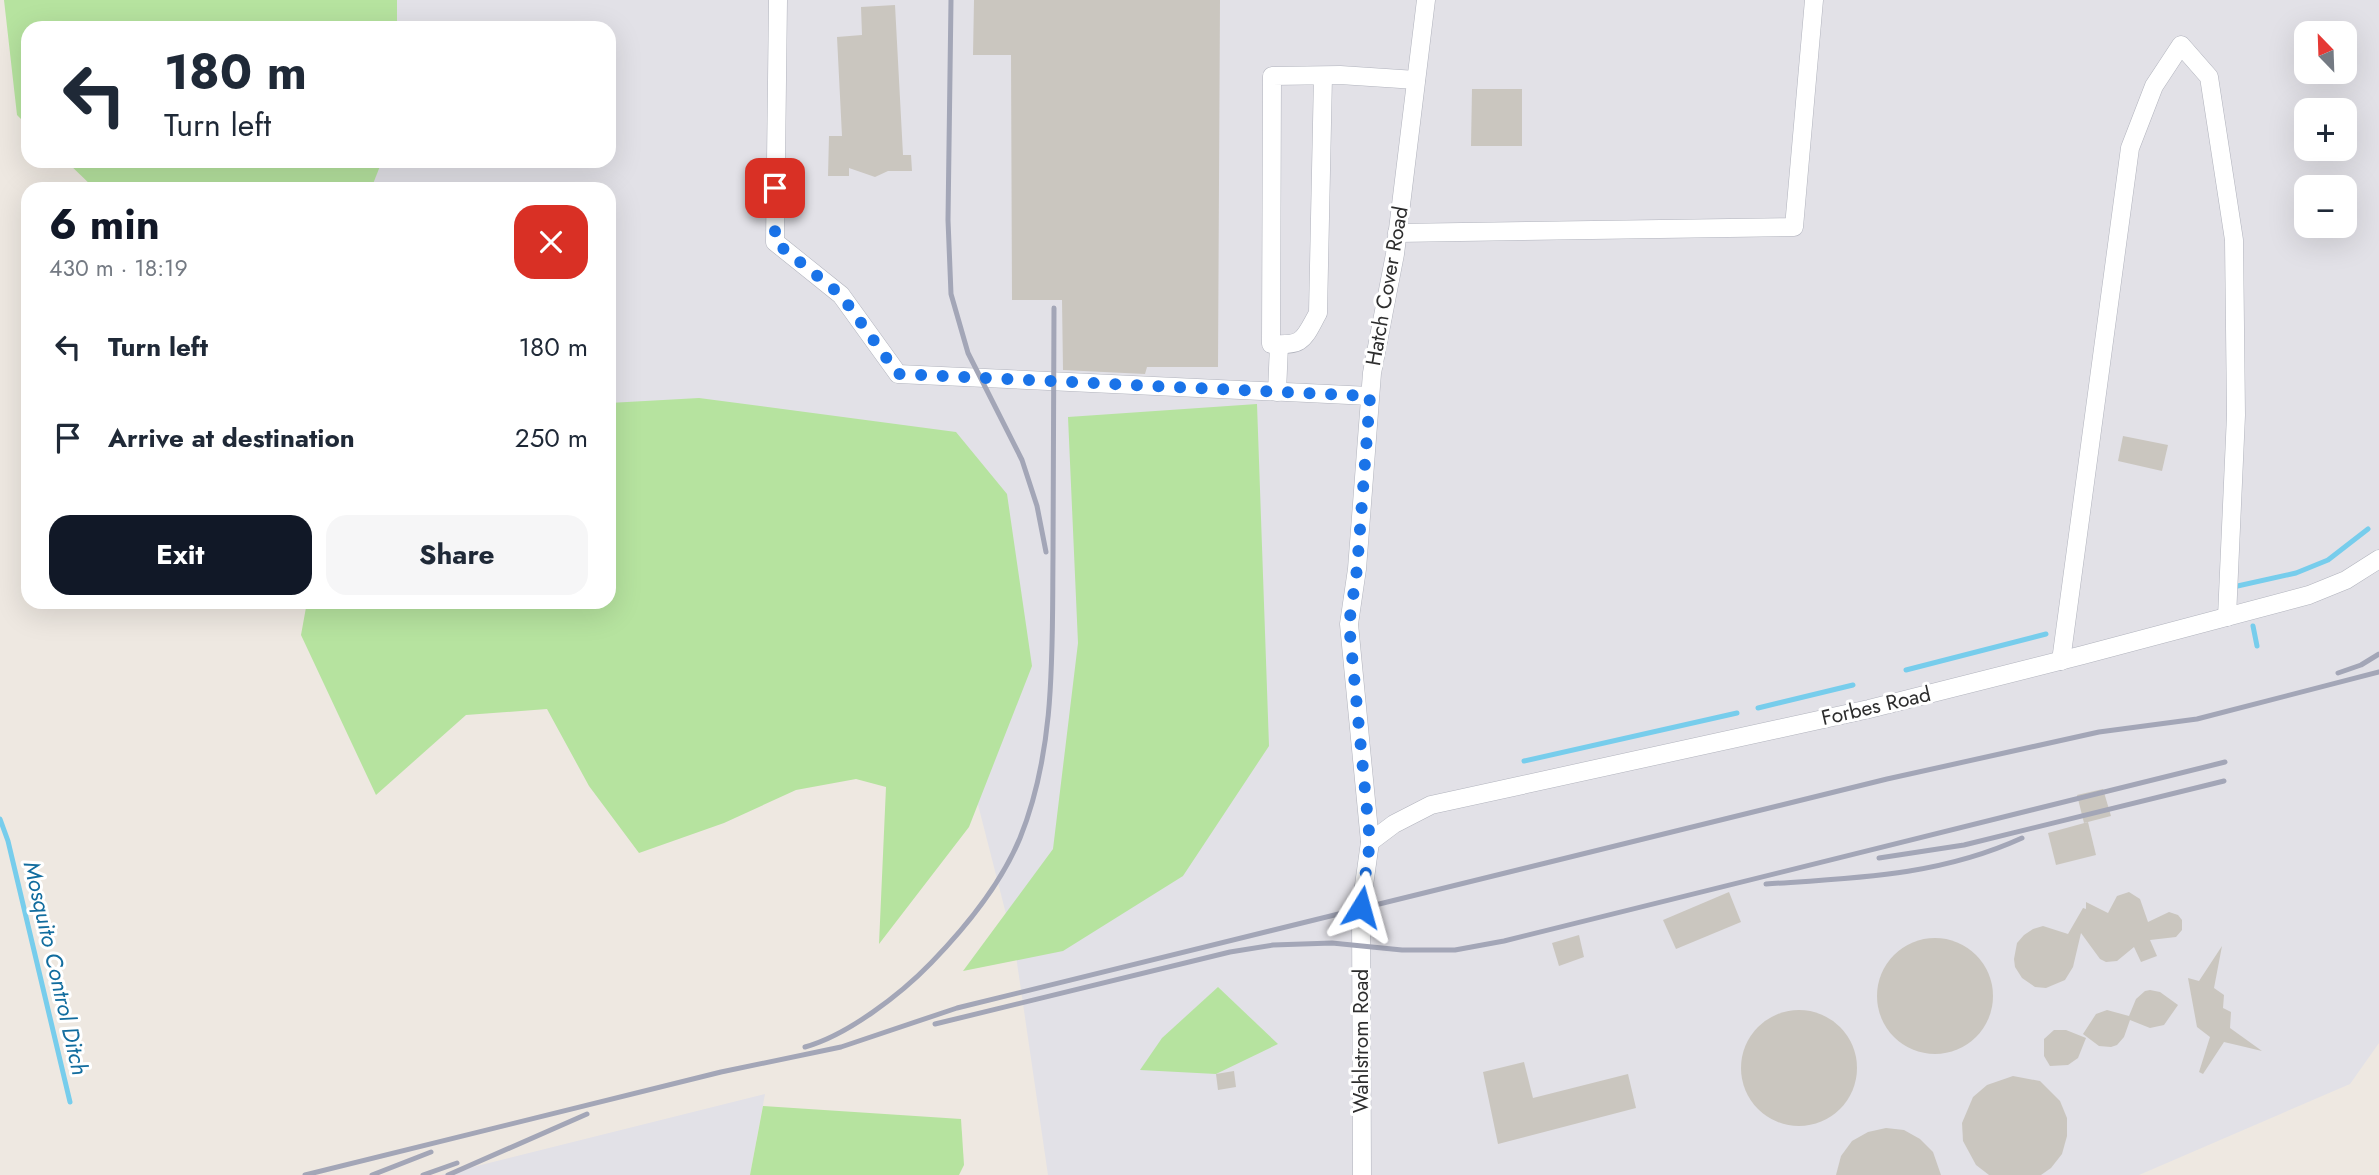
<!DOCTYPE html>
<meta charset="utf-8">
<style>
body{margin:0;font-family:Jost,sans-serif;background:#f6f6f7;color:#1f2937;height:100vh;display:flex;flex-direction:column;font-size:26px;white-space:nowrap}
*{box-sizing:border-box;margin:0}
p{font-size:23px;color:#747a83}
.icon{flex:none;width:38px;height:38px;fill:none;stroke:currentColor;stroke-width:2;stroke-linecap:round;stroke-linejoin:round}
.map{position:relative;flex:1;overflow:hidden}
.side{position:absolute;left:21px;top:182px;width:595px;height:427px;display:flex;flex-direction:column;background:#fff;border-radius:21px;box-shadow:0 7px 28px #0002}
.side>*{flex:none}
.guide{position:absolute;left:21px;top:21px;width:595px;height:147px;border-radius:21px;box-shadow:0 7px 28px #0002;background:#fff;color:#1f2937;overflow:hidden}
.needle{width:46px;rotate:337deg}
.buttons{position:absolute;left:2294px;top:21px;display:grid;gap:14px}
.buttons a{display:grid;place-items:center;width:63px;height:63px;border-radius:14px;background:#fff;box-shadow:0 7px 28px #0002;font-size:35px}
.pin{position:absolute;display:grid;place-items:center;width:60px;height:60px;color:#fff;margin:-30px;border-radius:14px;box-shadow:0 4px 10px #0006}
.me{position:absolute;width:77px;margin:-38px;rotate:8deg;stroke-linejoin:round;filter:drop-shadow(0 0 5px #0008)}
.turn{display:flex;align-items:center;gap:24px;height:147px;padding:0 28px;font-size:32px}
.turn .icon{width:91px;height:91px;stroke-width:2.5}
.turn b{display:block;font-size:49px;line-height:60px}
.round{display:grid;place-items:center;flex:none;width:74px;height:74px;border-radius:21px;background:#f6f6f7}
.overview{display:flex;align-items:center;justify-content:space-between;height:119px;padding:0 28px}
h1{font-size:42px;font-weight:700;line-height:52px;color:#111827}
.button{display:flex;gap:14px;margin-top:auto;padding:14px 28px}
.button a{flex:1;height:80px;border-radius:21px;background:#111827;color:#fff;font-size:28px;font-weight:700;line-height:80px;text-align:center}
.button a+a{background:#f6f6f7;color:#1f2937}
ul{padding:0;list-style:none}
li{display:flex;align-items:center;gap:21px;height:91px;padding:0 28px}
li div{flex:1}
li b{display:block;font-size:26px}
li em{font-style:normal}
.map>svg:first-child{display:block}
</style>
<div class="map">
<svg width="2379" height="1175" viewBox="0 0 2379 1175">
<rect width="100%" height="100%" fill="#eee8e1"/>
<g fill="#e2e1e7" fill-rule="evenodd">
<path d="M181,0H2379V1043L2350,1084L2139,1175H1048L1015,949L923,590L609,494V189H194L192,161H609V28H183ZM2306,33H2345V72H2306ZM2306,110H2345V149H2306ZM2306,187H2345V226H2306Z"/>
<polygon points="765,1094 750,1175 441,1175"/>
</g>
<g fill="#b6e39f">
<polygon points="4,0 397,0 397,28 28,28 28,126 17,115"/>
<polygon points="66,161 382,161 371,189 95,189"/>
<polygon points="699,398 956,432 1007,494 1032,666 969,827 879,944 886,787 856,779 796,790 724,823 639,853 589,786 547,709 466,715 376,795 301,635 307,602 609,602 609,403"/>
<polygon points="1257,404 1269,746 1183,876 1063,951 963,971 1053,849 1078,643 1068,417"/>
<polygon points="1218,987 1278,1044 1216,1074 1140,1070 1162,1038"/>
<polygon points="763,1106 961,1119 964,1165 959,1175 750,1175"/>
</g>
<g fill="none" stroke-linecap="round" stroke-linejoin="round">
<g stroke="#77cdec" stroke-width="5">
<polyline points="2233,587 2296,573 2328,560 2368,529"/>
<polyline points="2253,626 2257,646"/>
<polyline points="1906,670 2046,634"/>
<polyline points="1758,708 1853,685"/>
<polyline points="1524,761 1737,713"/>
<polyline points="0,819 8,841 70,1102"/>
</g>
</g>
<g fill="#cac6bf">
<polygon points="974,0 1220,0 1218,367 1147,367 1145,374 1063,370 1062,300 1012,300 1011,55 973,55"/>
<polygon points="895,5 903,155 911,155 912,171 888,171 875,177 849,168 849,176 828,176 829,136 842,136 837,37 862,35 861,7"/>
<polygon points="1472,89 1522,89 1522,146 1471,146"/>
<polygon points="2123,436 2168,445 2162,471 2118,461"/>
<polygon points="2103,789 2111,816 2084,823 2077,795"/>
<polygon points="2088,822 2096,855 2056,865 2048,833"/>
<polygon points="1729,892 1741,922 1676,949 1663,920"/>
<polygon points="2129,892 2140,899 2148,922 2169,912 2178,915 2182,920 2182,930 2176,937 2150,940 2157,956 2141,962 2134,947 2117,961 2106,962 2100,959 2081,933 2073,967 2065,980 2046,988 2035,987 2022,978 2015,967 2014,959 2017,943 2024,935 2033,929 2043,926 2068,934 2083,908 2086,909 2086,902 2108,913 2117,896"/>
<polygon points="1579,935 1584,957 1559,966 1552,943"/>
<circle cx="1935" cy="996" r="58"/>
<polygon points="2222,946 2214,988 2224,995 2223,1008 2231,1012 2230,1028 2262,1051 2224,1042 2203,1074 2199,1072 2210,1037 2197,1027 2188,978 2199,981"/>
<polygon points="2150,990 2160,992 2178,1005 2164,1025 2150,1028 2130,1020 2124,1037 2117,1045 2111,1047 2099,1046 2083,1034 2096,1014 2107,1010 2129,1016 2136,999 2145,991"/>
<circle cx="1799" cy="1068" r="58"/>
<polygon points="2054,1030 2066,1030 2086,1038 2078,1058 2068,1065 2050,1066 2044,1056 2044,1039"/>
<polygon points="1524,1062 1533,1098 1628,1074 1636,1108 1498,1144 1483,1072"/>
<polygon points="1234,1071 1236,1087 1218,1090 1216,1074"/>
<polygon points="2013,1076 2040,1081 2060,1101 2067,1118 2067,1136 2062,1154 2051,1168 2041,1175 1989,1175 1976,1165 1963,1141 1962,1123 1973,1097 1987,1085"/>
<polygon points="1886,1128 1904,1130 1920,1139 1933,1152 1941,1175 1836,1175 1841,1156 1852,1141 1868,1132"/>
</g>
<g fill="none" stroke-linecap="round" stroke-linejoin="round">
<g stroke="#b1b3bd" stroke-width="19">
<g id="minor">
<polyline points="778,0 775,242 841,295 898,374 1370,396"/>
<path d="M1323,76L1318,313C1303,340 1304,346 1271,344L1272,76L1340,75L1416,80"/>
<polyline points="1397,233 1794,227 1814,0"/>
<polyline points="1277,392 1279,345"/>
<polyline points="2061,661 2130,148 2154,86 2181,45 2209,77 2234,240 2236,415 2227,617"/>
<polyline points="1370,842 1394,824 1431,805 1869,709 2083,655 2309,595 2346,580 2379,559"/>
<polyline points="1362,1175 1361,907 1370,842 1349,624 1357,569 1372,373 1395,254 1426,0"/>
</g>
</g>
<use href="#minor" stroke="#fff" stroke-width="18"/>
<g stroke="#a3a6b7" stroke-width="5">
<polyline points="951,0 948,220 951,294 968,353 1022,460 1037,506 1046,552"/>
<polyline points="2338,673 2361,665 2379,654"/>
<polyline points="1879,858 1964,845 2224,781"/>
<path d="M1766,884C1855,878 1939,876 2022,838"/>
<polyline points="935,1024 1230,952 1273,945 1332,943 1402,950 1455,950 1504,941 2225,762"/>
<path d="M805,1047C848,1035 901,994 931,963C966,927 1001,884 1020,838C1056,749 1052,651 1053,557C1053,474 1053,391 1054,308"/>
<polyline points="305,1175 721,1072 841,1047 957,1008 1887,779 2099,732 2197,719 2379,672"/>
<polyline points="372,1175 431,1152"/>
<polyline points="423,1175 457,1163"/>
<polyline points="448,1175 587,1114"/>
</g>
</g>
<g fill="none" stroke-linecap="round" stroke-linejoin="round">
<polyline stroke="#1a73e8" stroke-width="12" stroke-dasharray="0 21.6" points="775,188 775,242 841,295 898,374 1370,396 1357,569 1349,624 1370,842 1361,907"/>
</g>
<g text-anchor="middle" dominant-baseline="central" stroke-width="6" stroke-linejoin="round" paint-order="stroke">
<g font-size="21" fill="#2d2d2d" stroke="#fff">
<text transform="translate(1387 286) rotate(-80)">Hatch Cover Road</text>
<text transform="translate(1876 706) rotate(-13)">Forbes Road</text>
<text transform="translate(1361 1041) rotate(-90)">Wahlstrom Road</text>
</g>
<g font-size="23" font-style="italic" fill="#116c9e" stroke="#fff">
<text transform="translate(56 968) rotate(77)">Mosquito Control Ditch</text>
</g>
</g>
</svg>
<div class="buttons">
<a><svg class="needle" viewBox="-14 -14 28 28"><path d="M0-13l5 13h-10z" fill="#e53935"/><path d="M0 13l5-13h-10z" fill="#747a83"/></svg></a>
<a>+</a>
<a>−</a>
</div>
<div class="pin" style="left:775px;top:188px;background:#d93025"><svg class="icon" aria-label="arrive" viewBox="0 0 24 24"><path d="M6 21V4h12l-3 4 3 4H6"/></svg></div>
<svg class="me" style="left:1361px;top:907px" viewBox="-20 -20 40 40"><path d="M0-17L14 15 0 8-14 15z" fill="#1a73e8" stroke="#fff" stroke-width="4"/></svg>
<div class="guide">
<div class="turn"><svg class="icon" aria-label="left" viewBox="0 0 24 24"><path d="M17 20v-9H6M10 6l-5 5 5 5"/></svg><div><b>180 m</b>Turn left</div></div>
</div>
<section class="side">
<div class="overview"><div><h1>6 min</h1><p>430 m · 18:19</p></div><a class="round" style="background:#d93025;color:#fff"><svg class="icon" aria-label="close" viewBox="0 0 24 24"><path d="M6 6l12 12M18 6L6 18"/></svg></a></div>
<ul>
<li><svg class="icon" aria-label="left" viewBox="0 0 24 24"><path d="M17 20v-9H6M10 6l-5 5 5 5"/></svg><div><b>Turn left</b></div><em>180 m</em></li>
<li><svg class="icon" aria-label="arrive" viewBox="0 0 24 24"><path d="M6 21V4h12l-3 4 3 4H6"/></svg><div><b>Arrive at destination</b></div><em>250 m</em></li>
</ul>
<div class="button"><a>Exit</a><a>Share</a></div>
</section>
</div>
